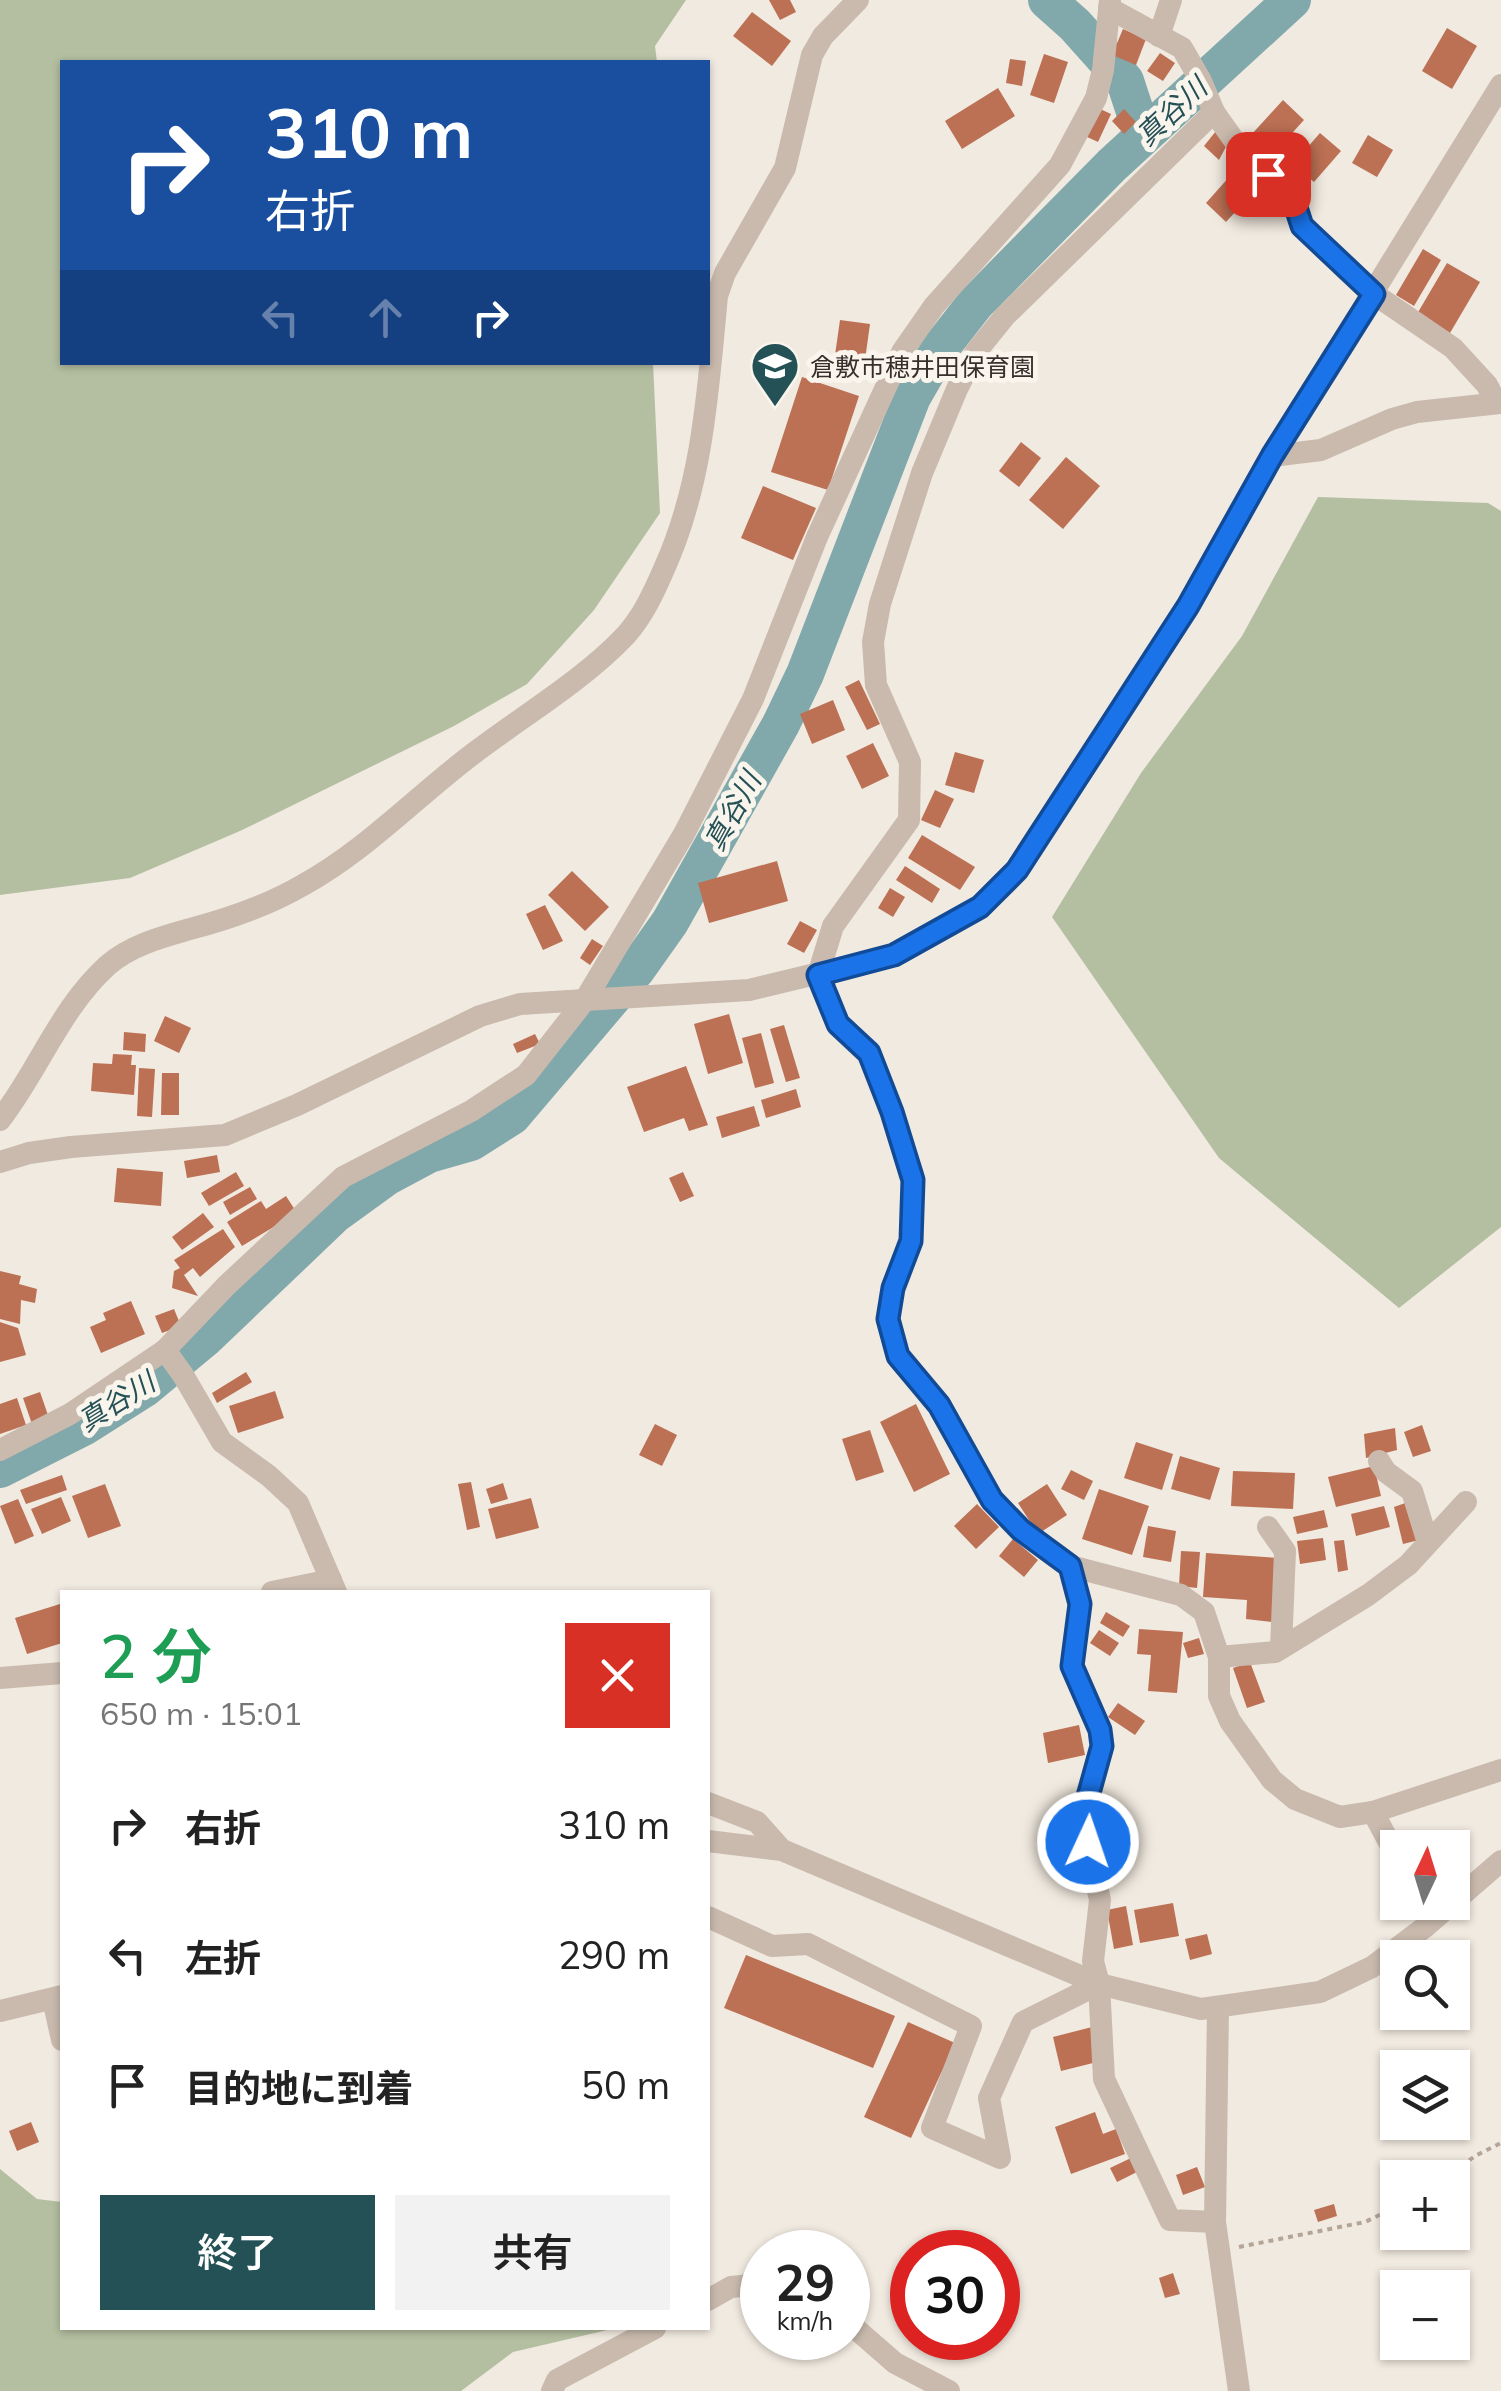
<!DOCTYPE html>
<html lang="ja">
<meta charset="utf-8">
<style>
body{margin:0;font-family:Mulish,"Noto Sans JP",sans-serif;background:#f2f2f2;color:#222;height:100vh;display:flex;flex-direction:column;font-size:38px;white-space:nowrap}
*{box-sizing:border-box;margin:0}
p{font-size:32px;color:#767676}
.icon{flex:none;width:55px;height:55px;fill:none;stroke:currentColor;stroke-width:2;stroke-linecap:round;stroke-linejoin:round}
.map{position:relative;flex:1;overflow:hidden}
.panel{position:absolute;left:60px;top:1590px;width:650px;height:740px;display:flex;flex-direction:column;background:#fff;border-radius:0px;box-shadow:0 2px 8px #0004}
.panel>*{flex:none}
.banner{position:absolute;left:60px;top:60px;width:650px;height:305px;border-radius:0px;box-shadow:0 2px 8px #0004;background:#1a4fa0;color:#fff;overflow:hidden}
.needle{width:65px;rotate:4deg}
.fabs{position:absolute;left:1380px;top:1830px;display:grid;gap:20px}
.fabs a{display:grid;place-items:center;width:90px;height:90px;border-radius:0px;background:#fff;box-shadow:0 2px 8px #0004;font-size:50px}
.speed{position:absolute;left:740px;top:2230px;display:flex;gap:20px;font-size:50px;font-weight:700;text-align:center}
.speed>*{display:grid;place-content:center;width:130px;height:130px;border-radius:50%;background:#fff;box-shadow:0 2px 8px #0004;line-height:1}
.speed small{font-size:25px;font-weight:400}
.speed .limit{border:15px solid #d22;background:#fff;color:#111}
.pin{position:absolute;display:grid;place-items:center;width:85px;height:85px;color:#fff;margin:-42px;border-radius:20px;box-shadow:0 5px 15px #0006}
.me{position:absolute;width:110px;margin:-55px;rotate:3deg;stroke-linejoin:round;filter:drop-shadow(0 0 8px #0008)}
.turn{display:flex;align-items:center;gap:35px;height:210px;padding:0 40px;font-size:45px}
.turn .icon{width:130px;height:130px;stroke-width:2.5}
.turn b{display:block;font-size:70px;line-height:85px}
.lanes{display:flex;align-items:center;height:95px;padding:0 40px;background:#0003;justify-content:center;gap:50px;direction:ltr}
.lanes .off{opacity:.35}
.round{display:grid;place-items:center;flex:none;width:105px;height:105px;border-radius:0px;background:#f2f2f2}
.headline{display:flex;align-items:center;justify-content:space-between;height:170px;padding:0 40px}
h1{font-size:60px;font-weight:600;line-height:75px;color:#1e9e55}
.button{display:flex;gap:20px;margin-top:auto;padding:20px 40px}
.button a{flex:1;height:115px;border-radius:0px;background:#245156;color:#fff;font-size:40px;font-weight:600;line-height:115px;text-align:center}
.button a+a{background:#f2f2f2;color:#222}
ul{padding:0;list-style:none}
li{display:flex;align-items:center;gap:30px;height:130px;padding:0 40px}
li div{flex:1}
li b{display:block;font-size:38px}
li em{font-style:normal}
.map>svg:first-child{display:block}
</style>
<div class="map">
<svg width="1501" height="2391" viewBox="0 0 1501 2391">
<rect width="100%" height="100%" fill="#f1eae0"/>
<g fill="#b4bfa1">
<polygon points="0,0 686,0 655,46 657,62 62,62 62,362 653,363 660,513 594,610 527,684 454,726 240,831 130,878 0,895"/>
<polygon points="1318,497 1488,503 1501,511 1501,1227 1399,1308 1219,1158 1052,917 1141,773 1242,636"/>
<polygon points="0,2169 37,2199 62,2202 62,2328 616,2328 513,2352 461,2391 0,2391"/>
</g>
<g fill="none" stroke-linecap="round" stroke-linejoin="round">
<g stroke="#81a9ac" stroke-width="38">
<polyline points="1047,0 1075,25 1125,81 1143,136"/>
<polyline points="0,1469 85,1426 145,1388 204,1339 335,1214 386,1177 429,1154 471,1142 512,1116 636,970 670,922 781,724 805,674 912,397 939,350 975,304 1112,165 1292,0"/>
</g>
</g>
<g fill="#bc7054">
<polygon points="769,0 790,0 796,12 780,20"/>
<polygon points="752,12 791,41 772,66 733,36"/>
<polygon points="1447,28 1477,46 1452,89 1422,71"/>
<polygon points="1123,29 1146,39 1136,65 1112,55"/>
<polygon points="1160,53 1175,63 1163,81 1147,71"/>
<polygon points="1044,54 1068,62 1054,103 1030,95"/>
<polygon points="1010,59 1026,61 1022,86 1006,83"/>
<polygon points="998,88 1015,116 962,149 945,121"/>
<polygon points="1283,100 1304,120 1273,154 1251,135"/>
<polygon points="1098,108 1111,114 1098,142 1085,136"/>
<polygon points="1124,109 1136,122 1124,134 1112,121"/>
<polygon points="1216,131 1229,141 1219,160 1204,146"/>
<polygon points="1320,133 1341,151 1314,182 1293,164"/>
<polygon points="1368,135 1393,150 1377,177 1352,163"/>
<polygon points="1239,166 1260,185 1226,222 1206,203"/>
<polygon points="1423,249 1441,260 1414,306 1396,295"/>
<polygon points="1447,263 1480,282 1450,333 1417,314"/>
<polygon points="840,320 870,324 864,367 834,362"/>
<polygon points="802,377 859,396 828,490 771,472"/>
<polygon points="1021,442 1041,458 1019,487 999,471"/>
<polygon points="1066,457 1100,486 1063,529 1029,500"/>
<polygon points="763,486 816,508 793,560 741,538"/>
<polygon points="859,680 880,724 867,730 845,687"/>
<polygon points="833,700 845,730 812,744 800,714"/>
<polygon points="873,743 889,776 862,789 846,756"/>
<polygon points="955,752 984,760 974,793 945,785"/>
<polygon points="935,790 954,799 940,828 921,820"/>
<polygon points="922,835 975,867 960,890 908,858"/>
<polygon points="777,861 788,901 709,923 698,883"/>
<polygon points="905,866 940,889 932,903 896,880"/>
<polygon points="572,871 609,907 585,931 548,895"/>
<polygon points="890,888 905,897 893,917 878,908"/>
<polygon points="545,905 563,941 543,950 526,914"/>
<polygon points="800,921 817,930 804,953 787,944"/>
<polygon points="592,939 603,946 590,965 580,958"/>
<polygon points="729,1014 743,1063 708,1074 694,1024"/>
<polygon points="165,1016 191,1028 179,1053 154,1041"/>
<polygon points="784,1025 800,1078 786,1082 770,1029"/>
<polygon points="124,1032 146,1034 145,1052 123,1050"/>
<polygon points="761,1033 774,1083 755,1088 742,1038"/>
<polygon points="535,1034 540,1044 517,1053 513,1044"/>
<polygon points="113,1054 132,1055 131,1065 136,1065 134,1095 91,1091 93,1063 112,1064"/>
<polygon points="686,1066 708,1125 689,1131 684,1118 644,1132 627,1087"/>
<polygon points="139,1068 155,1069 152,1117 137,1116"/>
<polygon points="162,1073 179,1073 179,1115 161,1115"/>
<polygon points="796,1089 801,1107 766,1118 761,1100"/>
<polygon points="754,1106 760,1126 722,1138 716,1117"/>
<polygon points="217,1155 220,1172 187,1178 184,1161"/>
<polygon points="117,1168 163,1172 161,1206 114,1202"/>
<polygon points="236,1172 244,1186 209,1206 201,1193"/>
<polygon points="683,1172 694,1196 680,1202 669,1178"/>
<polygon points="250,1187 257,1199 230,1215 223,1202"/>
<polygon points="286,1196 297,1213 242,1246 227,1222 261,1201 266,1209"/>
<polygon points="203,1213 214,1227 182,1250 172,1237"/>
<polygon points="223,1229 235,1247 200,1277 193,1268 184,1275 198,1296 172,1288 174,1271 180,1268 174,1260"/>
<polygon points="0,1271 21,1276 19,1284 37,1289 35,1303 21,1300 20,1324 0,1319"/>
<polygon points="131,1301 145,1334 101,1353 90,1327 106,1320 103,1313"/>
<polygon points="174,1309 181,1326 162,1333 155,1316"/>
<polygon points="0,1322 18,1328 26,1355 0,1362"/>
<polygon points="246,1372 252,1382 217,1403 212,1393"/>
<polygon points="275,1391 284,1418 238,1433 229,1406"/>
<polygon points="40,1392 49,1418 32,1424 23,1398"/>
<polygon points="17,1398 26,1425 0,1434 0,1404"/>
<polygon points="916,1404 950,1474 914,1492 880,1422"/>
<polygon points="655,1424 677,1435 662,1466 639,1455"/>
<polygon points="1422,1425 1431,1451 1413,1457 1404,1432"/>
<polygon points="1395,1428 1397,1450 1366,1458 1364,1434"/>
<polygon points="870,1430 884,1472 856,1481 842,1439"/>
<polygon points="1136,1442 1173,1454 1162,1490 1124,1478"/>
<polygon points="1180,1456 1220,1468 1210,1500 1171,1489"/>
<polygon points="1374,1466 1381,1496 1336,1507 1328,1477"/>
<polygon points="1071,1470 1093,1481 1084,1500 1061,1489"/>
<polygon points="1233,1471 1295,1473 1293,1509 1231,1506"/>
<polygon points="62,1475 67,1490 26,1504 20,1490"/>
<polygon points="471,1482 480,1527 467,1530 458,1484"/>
<polygon points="503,1483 508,1499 491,1504 486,1489"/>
<polygon points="105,1484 121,1526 88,1538 72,1496"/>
<polygon points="1047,1484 1067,1515 1038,1534 1018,1503"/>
<polygon points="1099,1489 1149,1506 1132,1555 1082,1539"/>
<polygon points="61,1497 71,1521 42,1534 31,1509"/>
<polygon points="531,1498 539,1528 496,1539 488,1509"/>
<polygon points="18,1499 34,1536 15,1544 0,1506"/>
<polygon points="1411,1501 1419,1540 1403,1544 1394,1507"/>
<polygon points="977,1504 999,1527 976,1549 954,1526"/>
<polygon points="1384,1506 1390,1527 1356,1536 1351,1514"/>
<polygon points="1324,1510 1328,1527 1297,1534 1293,1517"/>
<polygon points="1148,1526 1176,1531 1171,1562 1143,1557"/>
<polygon points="1323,1538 1326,1560 1300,1564 1297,1541"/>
<polygon points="1013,1539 1038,1560 1024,1577 999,1556"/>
<polygon points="1344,1540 1348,1570 1338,1572 1334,1541"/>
<polygon points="1181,1551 1200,1552 1197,1588 1179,1586"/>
<polygon points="1206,1553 1278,1558 1273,1622 1246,1619 1247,1600 1203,1597"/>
<polygon points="60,1604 62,1643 27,1654 15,1618"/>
<polygon points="1106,1612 1130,1626 1123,1637 1100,1623"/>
<polygon points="1139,1629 1183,1632 1177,1693 1148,1691 1151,1655 1137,1654"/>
<polygon points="1099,1630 1119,1643 1110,1656 1090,1643"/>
<polygon points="1199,1638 1204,1654 1188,1658 1183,1643"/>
<polygon points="1250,1662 1265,1702 1247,1708 1233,1668"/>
<polygon points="1118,1703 1145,1721 1135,1735 1108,1717"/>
<polygon points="1079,1725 1085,1755 1048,1763 1043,1733"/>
<polygon points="1118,1812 1133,1842 1101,1857 1086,1827"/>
<polygon points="1173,1903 1179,1936 1140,1943 1134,1910"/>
<polygon points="1126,1906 1133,1945 1114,1949 1107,1910"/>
<polygon points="1207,1934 1212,1954 1190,1960 1185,1939"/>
<polygon points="746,1955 895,2016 873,2068 724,2008"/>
<polygon points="908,2022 955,2043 911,2138 864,2117"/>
<polygon points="1092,2027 1101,2061 1061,2071 1053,2037"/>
<polygon points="1095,2112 1103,2134 1116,2129 1125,2154 1071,2174 1055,2127"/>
<polygon points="31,2122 39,2142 17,2151 9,2131"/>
<polygon points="1131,2158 1137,2172 1117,2182 1110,2168"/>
<polygon points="1197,2167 1205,2187 1183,2195 1176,2175"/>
<polygon points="1334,2204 1337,2216 1318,2222 1314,2210"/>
<polygon points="1173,2273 1180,2294 1165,2298 1159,2278"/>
</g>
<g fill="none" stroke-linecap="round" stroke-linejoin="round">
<g stroke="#b4a597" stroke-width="4" stroke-dasharray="5 5" stroke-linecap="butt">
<polyline points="1445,2178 1475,2156 1501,2143"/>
<polyline points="1239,2247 1365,2222 1398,2206"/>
</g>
<g stroke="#c9baad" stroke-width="22">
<polyline points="1109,8 1182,48 1201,81 1214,112 1243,153 1292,195 1301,226 1374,294 1453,348 1487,385 1496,402"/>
<polyline points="1159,36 1171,0"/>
<polyline points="1214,112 1005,316 975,353 957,389 922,473 880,604 873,642 876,685 910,762 909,820 833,926 818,975 838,1023 869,1053 893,1112 913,1180 911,1241 893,1288 889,1319 898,1356 939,1405 991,1500 1021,1530 1070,1566 1181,1595 1204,1612 1219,1657 1219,1696 1230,1721 1272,1780 1295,1799 1340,1817 1373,1812 1501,1770"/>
<polyline points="1272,456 1321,450 1392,419 1417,412 1501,403"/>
<path d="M0,1120C38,1071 61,1007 108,965C131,945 162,937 190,929C228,919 269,905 303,885C363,852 411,802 465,760C516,720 582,682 626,635C643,616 654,592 664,569C703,483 708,390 717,296L725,273L785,168L812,55L823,36L858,0"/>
<polyline points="0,1162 29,1153 71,1147 225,1135 297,1105 480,1016 520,1004 749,990 894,955 980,907 1017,870 1188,606 1272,456 1501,85"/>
<polyline points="165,1350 183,1375 222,1442 269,1476 298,1503 336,1592"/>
<polyline points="0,1450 70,1414 165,1350 227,1285 343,1177 471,1111 526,1075 585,1000 684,834 753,699 817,537 902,352 934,306 1060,165 1096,98 1103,70 1110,0"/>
<polyline points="1379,1461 1386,1472 1412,1491 1428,1543"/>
<polyline points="1268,1527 1285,1551 1281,1648"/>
<polyline points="1070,1566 1080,1603 1073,1666 1100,1730 1102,1746 1082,1818 1100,1900 1093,1961 1099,1984 1104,2079 1170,2220 1215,2222"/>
<polyline points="272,1592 331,1580"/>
<polyline points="1219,1657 1275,1652 1368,1595 1408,1565 1466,1502"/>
<polyline points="0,1678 62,1673"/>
<polyline points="708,1803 757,1822 782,1850"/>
<polyline points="1373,1812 1398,1859"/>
<polyline points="708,1841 782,1850 1099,1984 1201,2009 1320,1992 1372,1967 1425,1927 1501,1861"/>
<polyline points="708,1917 772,1946 808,1944 971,2026 932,2128 1000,2158 989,2098 1023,2022 1099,1984"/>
<polyline points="53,1999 62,2040"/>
<polyline points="1218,2007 1215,2222 1239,2391"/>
<polyline points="0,2011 62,1996"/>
<polyline points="708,2300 731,2287 762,2284"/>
<polyline points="848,2322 895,2363 949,2391"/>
<polyline points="552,2391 557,2380 655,2328"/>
</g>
</g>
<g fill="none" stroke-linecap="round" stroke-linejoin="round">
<g stroke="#114b97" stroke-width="25">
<polyline id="route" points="1088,1842 1082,1818 1102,1746 1100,1730 1072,1666 1080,1604 1070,1566 1021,1530 992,1500 939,1405 898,1356 888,1319 893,1288 911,1241 913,1180 892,1112 869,1053 838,1024 818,975 894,955 980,907 1017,870 1188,606 1272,456 1374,294 1302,226 1292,195 1268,174"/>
</g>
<use href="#route" stroke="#1a73e8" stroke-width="18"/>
</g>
<defs>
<g id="school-pin" transform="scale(2.5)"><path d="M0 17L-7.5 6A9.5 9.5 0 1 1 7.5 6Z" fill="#245156" stroke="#f9f4ec"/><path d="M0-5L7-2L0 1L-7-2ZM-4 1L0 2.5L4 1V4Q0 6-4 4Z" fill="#fff"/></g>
</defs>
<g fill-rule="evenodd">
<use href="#school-pin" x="775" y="366"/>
</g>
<g text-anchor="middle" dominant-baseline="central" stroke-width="10" stroke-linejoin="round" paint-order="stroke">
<g font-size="25" fill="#372f2b" stroke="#f9f4ec" text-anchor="start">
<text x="810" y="366">倉敷市穂井田保育園</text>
</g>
<g font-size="28" font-style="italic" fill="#245156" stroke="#f9f4ec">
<text transform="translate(1171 111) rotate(-43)">真谷川</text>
<text transform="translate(732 811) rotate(-61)">真谷川</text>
<text transform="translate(116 1401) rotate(-32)">真谷川</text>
</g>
</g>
</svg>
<div class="fabs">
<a><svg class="needle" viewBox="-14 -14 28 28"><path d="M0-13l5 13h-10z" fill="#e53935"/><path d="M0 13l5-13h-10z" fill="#767676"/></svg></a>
<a><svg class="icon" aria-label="search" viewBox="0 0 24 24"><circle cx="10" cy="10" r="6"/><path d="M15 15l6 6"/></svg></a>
<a><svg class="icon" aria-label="layers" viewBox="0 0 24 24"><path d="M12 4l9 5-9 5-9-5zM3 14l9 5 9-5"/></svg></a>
<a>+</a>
<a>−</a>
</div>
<div class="speed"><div>29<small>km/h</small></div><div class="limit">30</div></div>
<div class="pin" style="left:1268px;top:174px;background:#d93025"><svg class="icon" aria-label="arrive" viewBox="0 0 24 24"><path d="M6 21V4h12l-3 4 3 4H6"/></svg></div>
<svg class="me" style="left:1088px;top:1842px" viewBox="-20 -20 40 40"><circle r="17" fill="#1a73e8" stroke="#fff" stroke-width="3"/><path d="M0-11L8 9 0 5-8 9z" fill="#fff"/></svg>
<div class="banner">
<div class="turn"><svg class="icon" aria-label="right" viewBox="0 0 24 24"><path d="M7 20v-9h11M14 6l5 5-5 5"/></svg><div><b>310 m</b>右折</div></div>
<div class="lanes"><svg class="icon off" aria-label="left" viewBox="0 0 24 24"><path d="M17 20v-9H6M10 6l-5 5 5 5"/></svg><svg class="icon off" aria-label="ahead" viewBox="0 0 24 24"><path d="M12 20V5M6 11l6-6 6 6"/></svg><svg class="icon" aria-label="right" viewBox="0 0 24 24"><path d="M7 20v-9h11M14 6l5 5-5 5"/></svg></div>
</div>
<section class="panel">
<div class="headline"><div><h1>2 分</h1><p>650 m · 15:01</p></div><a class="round" style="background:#d93025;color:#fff"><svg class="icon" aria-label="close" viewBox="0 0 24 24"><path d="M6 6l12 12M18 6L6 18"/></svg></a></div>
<ul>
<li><svg class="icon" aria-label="right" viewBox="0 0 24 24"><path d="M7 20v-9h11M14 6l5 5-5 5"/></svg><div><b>右折</b></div><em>310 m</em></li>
<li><svg class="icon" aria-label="left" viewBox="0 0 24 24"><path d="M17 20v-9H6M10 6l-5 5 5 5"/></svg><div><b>左折</b></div><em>290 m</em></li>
<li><svg class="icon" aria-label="arrive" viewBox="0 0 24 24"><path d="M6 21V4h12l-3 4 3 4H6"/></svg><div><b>目的地に到着</b></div><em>50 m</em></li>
</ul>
<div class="button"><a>終了</a><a>共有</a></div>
</section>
</div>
